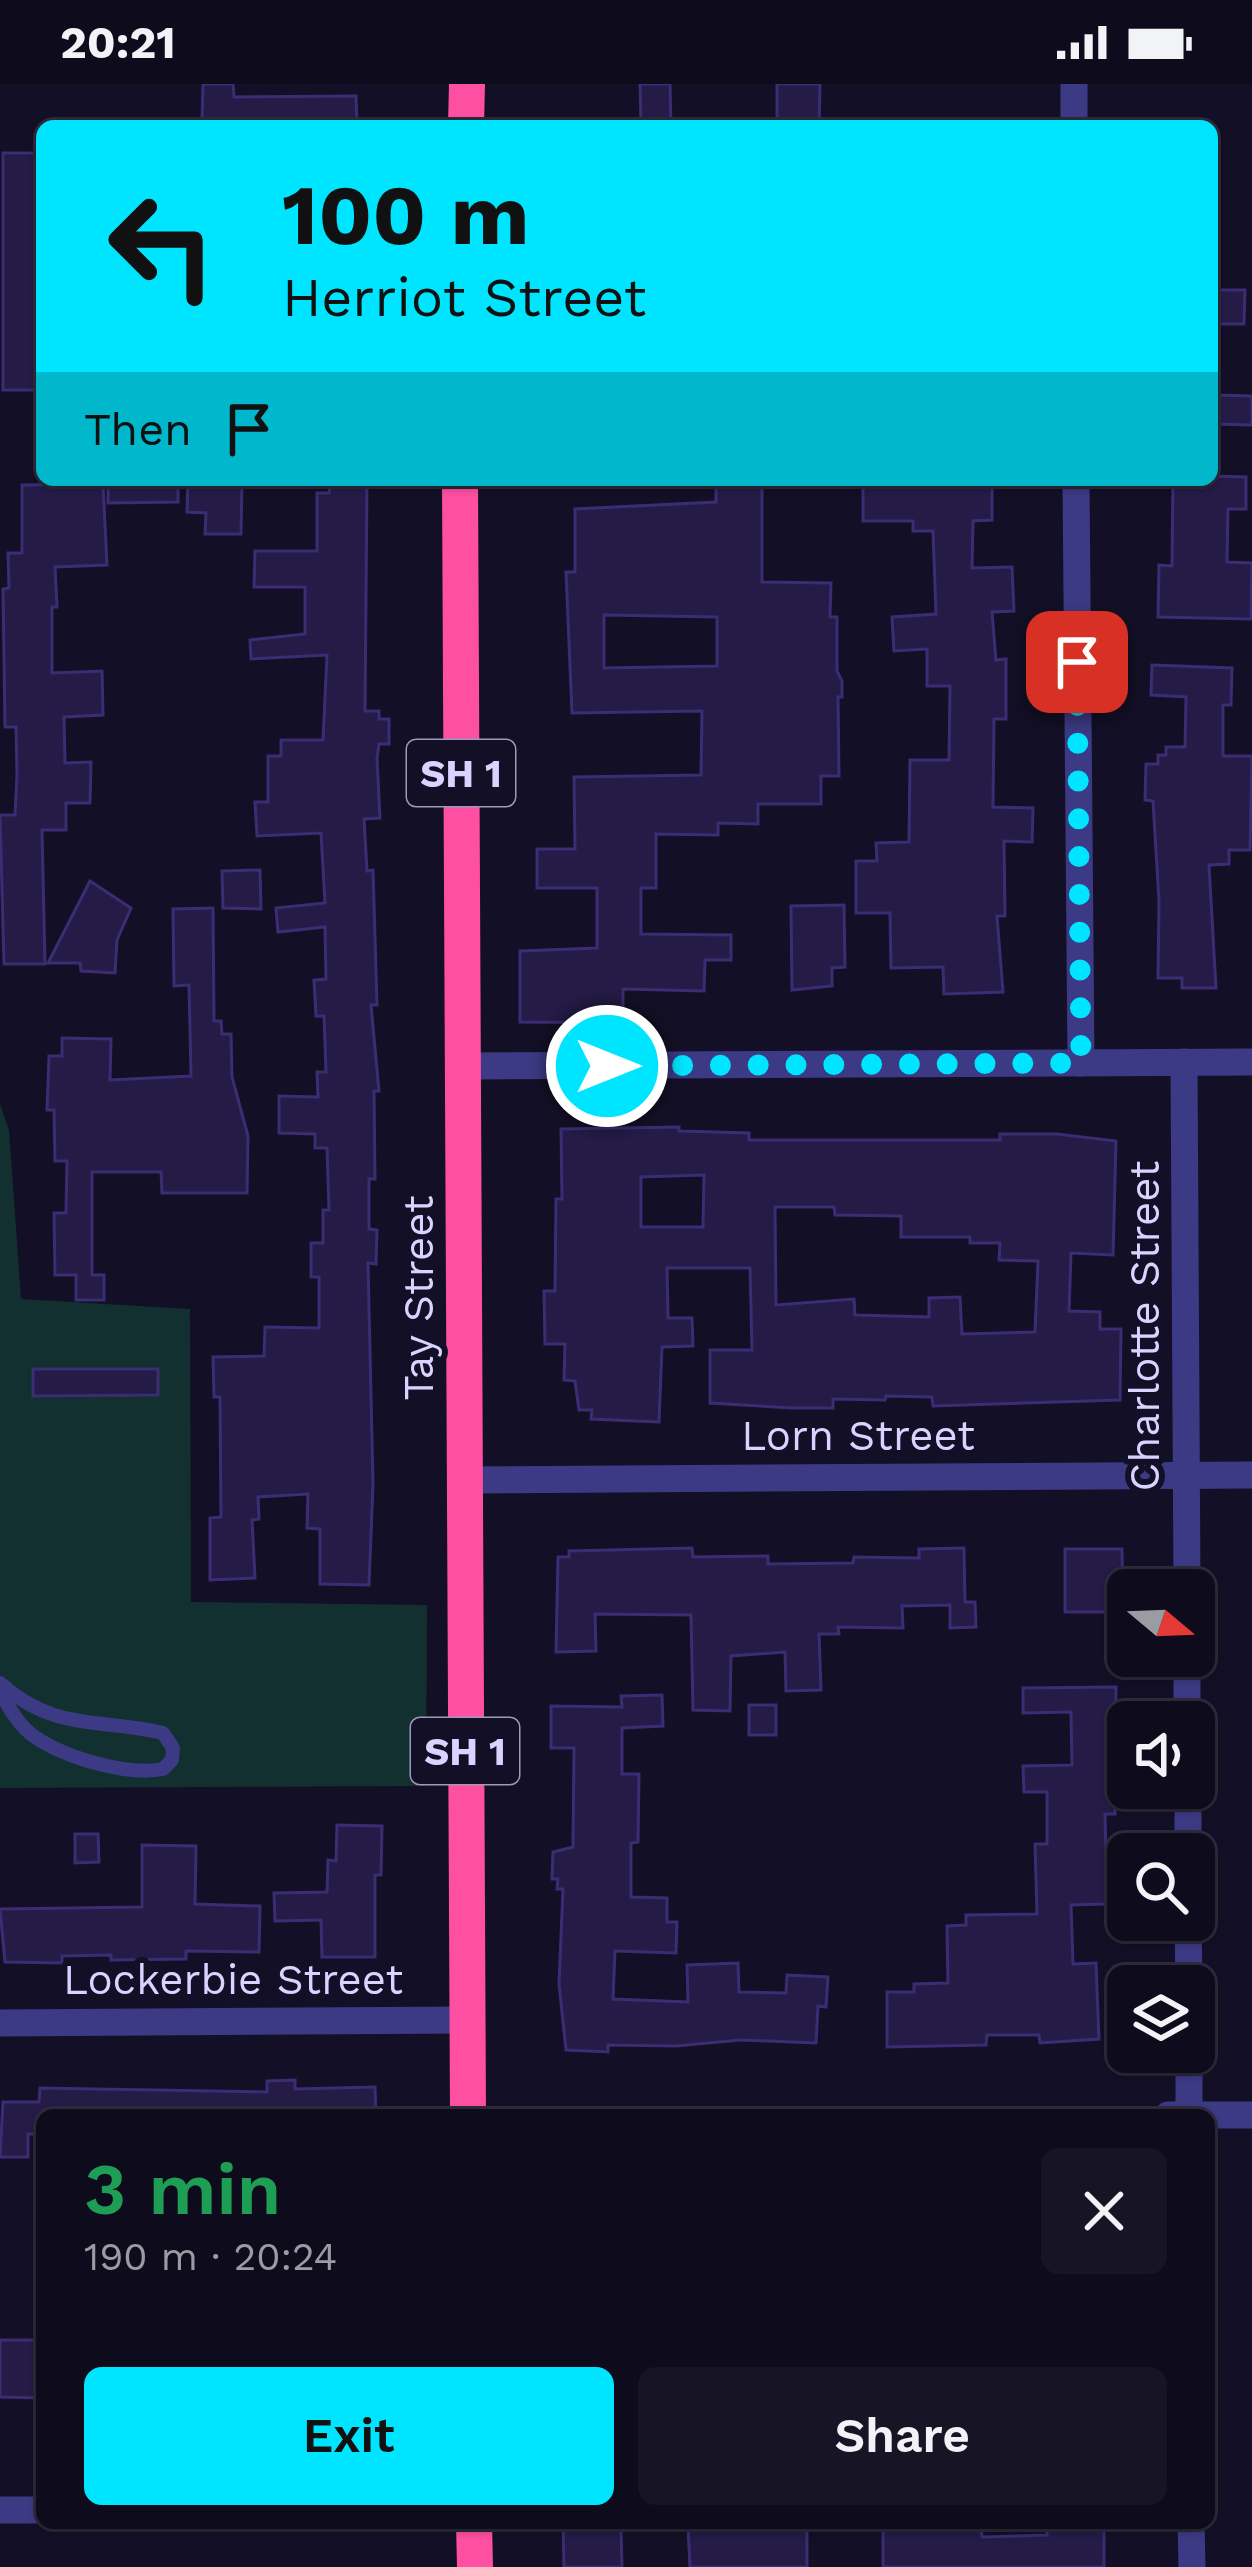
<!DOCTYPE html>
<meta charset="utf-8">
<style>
body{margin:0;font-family:"Work Sans",sans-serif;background:#171425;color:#f1f3f6;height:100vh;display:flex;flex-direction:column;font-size:45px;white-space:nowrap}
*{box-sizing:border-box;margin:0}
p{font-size:39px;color:#9b9ba3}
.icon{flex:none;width:66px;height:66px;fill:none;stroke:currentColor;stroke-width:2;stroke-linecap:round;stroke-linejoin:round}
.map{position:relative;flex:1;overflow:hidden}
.drawer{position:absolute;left:36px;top:2025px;width:1179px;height:420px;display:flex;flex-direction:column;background:#0e0b1c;border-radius:18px;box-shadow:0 3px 9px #0004,0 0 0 3px #2e2b3b}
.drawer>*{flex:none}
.hud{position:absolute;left:36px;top:36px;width:1182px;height:366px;border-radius:18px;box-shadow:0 3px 9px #0004,0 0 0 3px #2e2b3b;background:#00e5ff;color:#111;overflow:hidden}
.needle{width:78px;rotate:109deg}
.tools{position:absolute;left:1107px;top:1485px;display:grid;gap:24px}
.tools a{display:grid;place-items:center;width:108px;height:108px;border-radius:18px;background:#0e0b1c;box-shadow:0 3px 9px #0004,0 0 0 3px #2e2b3b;font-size:60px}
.pin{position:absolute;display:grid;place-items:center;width:102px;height:102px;color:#fff;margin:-51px;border-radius:24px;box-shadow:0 6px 18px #0006}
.me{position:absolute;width:132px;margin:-66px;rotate:90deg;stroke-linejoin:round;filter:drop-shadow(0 0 9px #0008)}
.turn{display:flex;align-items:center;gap:42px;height:252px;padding:0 48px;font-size:54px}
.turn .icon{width:156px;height:156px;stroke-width:2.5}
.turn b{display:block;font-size:84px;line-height:102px}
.then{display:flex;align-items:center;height:114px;padding:0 48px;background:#0003;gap:24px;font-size:45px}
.round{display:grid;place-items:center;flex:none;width:126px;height:126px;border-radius:18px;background:#171425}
.summary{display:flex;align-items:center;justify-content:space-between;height:204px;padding:0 48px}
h1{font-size:72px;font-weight:600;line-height:90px;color:#1e9e55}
.button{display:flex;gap:24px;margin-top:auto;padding:24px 48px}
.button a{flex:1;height:138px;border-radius:18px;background:#00e5ff;color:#111;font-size:48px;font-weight:600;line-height:138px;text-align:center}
.button a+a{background:#171425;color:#f1f3f6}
.status{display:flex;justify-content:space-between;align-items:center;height:84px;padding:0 60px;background:#0e0b1c;direction:ltr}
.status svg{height:33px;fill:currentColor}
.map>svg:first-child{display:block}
</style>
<div class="status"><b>20:21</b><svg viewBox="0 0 49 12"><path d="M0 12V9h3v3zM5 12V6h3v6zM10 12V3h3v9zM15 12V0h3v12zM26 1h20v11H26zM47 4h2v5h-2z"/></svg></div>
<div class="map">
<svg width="1252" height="2483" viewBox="0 0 1252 2483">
<rect width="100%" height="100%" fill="#130f26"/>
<polygon fill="#12302f" points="0,1020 9,1046 21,1215 190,1225 191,1518 427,1521 426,1702 0,1704"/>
<g fill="#241b47" stroke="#3b2d73" stroke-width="3" fill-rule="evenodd">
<polygon points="203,0 233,0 234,13 356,12 357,42 202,38"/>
<polygon points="640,0 670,0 671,42 641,42"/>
<polygon points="777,0 820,0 819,42 777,42"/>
<rect x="3" y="69" width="39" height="237"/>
<polygon points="1219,206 1245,206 1244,240 1218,240"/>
<polygon points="1212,311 1252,312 1252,341 1212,340"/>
<polygon points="1212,392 1246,393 1246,425 1228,425 1227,478 1252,479 1251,535 1158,533 1159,481 1172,482 1173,396 1212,396"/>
<polygon points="108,396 178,396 178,418 108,419"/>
<polygon points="188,396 242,396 241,450 205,450 206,429 187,428"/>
<polygon points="331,396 367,396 365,627 379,627 379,635 389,635 389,660 379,660 377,674 380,734 364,735 367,787 373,786 377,921 371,921 379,1007 374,1007 375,1095 369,1095 369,1145 377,1146 376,1180 368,1179 373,1400 369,1501 320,1500 320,1445 307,1444 308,1410 258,1413 259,1435 252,1436 255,1494 210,1496 210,1434 221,1433 220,1313 214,1313 213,1273 264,1272 265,1243 319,1244 319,1193 311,1193 311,1159 323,1159 323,1126 329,1126 327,1064 315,1064 315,1050 279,1049 279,1012 318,1013 317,988 326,988 324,932 316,932 314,896 326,895 325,843 278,848 276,824 325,819 321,749 257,752 255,718 268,718 268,672 281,672 281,656 323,656 327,571 251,575 250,556 305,550 305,503 254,503 255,467 317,467 317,409 329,409"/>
<path d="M716,396H762V498L831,499L830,533H837V587L842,597V613H838L839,692H821V720H758V740L718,739V751L656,750V804H641V850L731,851V876H705L704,907L623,905V939L520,938V867L597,864V804H537V765H575L574,693L701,691L702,627L572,629L566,488H575V425L716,418ZM604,531L717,533V582L604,584Z"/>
<polygon points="893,396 992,396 992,436 973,437 972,484 1012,483 1014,527 992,528 996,576 1006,575 1006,635 994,635 993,723 1033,724 1032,758 1004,757 1005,832 997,832 1003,908 944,910 943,883 891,884 890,829 856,829 856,777 877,777 876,759 909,758 910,676 949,676 950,602 927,602 927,565 894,567 892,533 936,530 933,447 913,447 913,437 863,437 863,400"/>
<polygon points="103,400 107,481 55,483 57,523 52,523 52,589 102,587 103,631 64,633 65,679 91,678 90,719 66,719 66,746 42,746 45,880 4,880 0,731 15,731 17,691 16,643 5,643 3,505 9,504 8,469 22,469 22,401"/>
<polygon points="1152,581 1232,584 1231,621 1223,621 1223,672 1252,672 1250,766 1229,766 1229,780 1209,781 1216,904 1182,904 1182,894 1158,894 1159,817 1153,717 1145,716 1146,680 1158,680 1158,671 1166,671 1166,663 1185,663 1186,613 1151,611"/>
<polygon points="260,786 261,825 223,824 222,787"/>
<polygon points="90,797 131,824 117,856 115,889 81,887 80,879 48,879"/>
<polygon points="844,821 845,883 832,884 832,902 792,906 791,822"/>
<polygon points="213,824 214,937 221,937 222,950 231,950 232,993 248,1052 247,1109 162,1109 161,1088 92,1088 92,1191 104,1191 104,1216 76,1216 76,1191 55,1191 54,1129 66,1129 67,1077 55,1077 54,1026 47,1026 49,972 62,972 62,954 111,955 110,996 191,992 189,901 174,902 173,825"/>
<path d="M679,1043V1047L749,1049V1056H1000V1050H1057L1116,1057L1113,1171L1071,1169L1069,1227L1100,1228V1245H1121L1120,1316L933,1322L932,1313L886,1312L885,1316L833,1315V1324H792L710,1319V1266H752L750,1184H667L668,1234H692L693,1262L662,1263L659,1338L591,1335L592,1326H579L575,1297L564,1296L565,1260H545L544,1207H555L556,1115H562L561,1045ZM704,1091L703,1143H641V1093ZM775,1123H834L835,1131L901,1132V1153H970V1159H1000L999,1176L1038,1177L1035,1248L962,1250L960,1213L929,1214V1233L855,1231L854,1215L776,1221Z"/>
<polygon points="33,1285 158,1285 158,1311 33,1312"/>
<polygon points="692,1464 693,1473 768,1472 768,1480 853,1479 854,1473 919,1474 919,1465 964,1464 965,1518 975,1518 976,1543 950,1544 950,1521 902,1522 903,1544 838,1543 839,1550 819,1550 821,1606 786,1607 785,1568 731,1572 730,1627 693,1626 691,1531 595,1530 596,1567 556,1568 558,1473 569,1473 569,1467"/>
<polygon points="1065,1465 1122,1465 1123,1528 1065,1528"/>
<polygon points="1116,1603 1115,1730 1105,1730 1107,1820 1071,1821 1073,1880 1096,1879 1099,1955 1040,1959 1039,1951 987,1951 986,1961 887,1963 887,1908 914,1908 914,1900 948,1899 947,1842 966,1841 966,1831 1037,1830 1035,1760 1047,1760 1047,1708 1024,1708 1023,1682 1072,1681 1071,1628 1023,1629 1023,1604"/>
<polygon points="662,1611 663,1642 622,1644 622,1690 639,1690 638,1758 631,1759 631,1813 667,1814 667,1838 677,1838 676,1869 615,1867 613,1915 688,1918 687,1881 738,1879 739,1908 786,1909 787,1891 828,1893 826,1923 818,1922 816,1959 740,1956 676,1962 608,1961 608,1968 566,1966 559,1900 563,1805 557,1805 558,1795 552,1795 553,1768 573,1763 574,1664 551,1664 551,1622 622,1623 621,1612"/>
<rect x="749" y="1621" width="27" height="30"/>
<polygon points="337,1741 382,1742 381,1791 375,1791 375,1873 322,1873 321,1836 275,1837 274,1809 327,1808 328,1776 336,1777"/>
<polygon points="75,1750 98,1750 99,1778 75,1779"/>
<polygon points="142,1761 196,1762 195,1820 260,1822 259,1868 186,1867 186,1875 111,1876 111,1871 62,1872 62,1879 5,1878 0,1825 142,1823"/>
<polygon points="295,1996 295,2005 375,2003 376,2031 42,2031 42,2050 28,2050 28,2073 0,2073 3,2018 39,2018 40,2004 267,2008 267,1997"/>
<polygon points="0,2256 42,2256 42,2314 0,2313"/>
<polygon points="563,2439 621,2445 622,2483 564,2483"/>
<polygon points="807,2439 807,2483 690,2483 688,2443"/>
<polygon points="883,2439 981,2439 982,2453 1047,2451 1047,2444 1104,2440 1104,2483 883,2483"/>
</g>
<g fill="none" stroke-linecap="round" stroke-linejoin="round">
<path stroke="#3d3a85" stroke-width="14" d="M0,1599C54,1648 99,1634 163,1649L173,1664L172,1676L163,1685C127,1692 66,1674 35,1653C20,1643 9,1624 0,1608"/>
<g stroke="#3d3a85" stroke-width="27">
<polyline points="1074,0 1074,42"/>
<polyline points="1076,396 1081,979"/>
<polyline points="1184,978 1187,1506"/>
<polyline points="462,982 1252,978"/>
<polyline points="464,1396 1252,1391"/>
<polyline points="1187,1572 1187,1638"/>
<polyline points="1188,1704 1188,1770"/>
<polyline points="1188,1836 1189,1902"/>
<polyline points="0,1939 467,1936"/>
<polyline points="1189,1968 1189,2031"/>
<polyline points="1168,2031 1252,2031"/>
<polyline points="0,2426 42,2426"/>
<polyline points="1191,2439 1192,2483"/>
</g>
<g stroke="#ff4fa3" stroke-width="36">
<polyline points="466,42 467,0"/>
<polyline points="460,396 468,2031"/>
<polyline points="474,2439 475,2483"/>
</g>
</g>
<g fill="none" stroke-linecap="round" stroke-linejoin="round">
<polyline stroke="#00e5ff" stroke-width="21" stroke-dasharray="0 37.8" points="607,982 1081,979 1077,578"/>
</g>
<g text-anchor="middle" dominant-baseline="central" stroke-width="12" stroke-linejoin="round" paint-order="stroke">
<g fill="#130f26" stroke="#9e99be" stroke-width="3">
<rect x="407" y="656" width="108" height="66" rx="9"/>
<rect x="411" y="1634" width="108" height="66" rx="9"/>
</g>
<g font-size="39" font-weight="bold" fill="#d9d4ff">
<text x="461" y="689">SH 1</text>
<text x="465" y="1667">SH 1</text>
</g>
<g font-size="42" fill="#d9d4ff" stroke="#130f26">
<text transform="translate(418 1214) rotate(-90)">Tay Street</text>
<text transform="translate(1144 1242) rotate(-90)">Charlotte Street</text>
<text x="858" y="1351">Lorn Street</text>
<text x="233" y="1895">Lockerbie Street</text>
</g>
</g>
</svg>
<div class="tools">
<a><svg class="needle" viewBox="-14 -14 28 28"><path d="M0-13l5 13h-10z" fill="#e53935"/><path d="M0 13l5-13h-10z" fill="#9b9ba3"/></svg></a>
<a><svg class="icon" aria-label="sound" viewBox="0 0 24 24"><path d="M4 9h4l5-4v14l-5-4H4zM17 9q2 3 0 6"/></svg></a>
<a><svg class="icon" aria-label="search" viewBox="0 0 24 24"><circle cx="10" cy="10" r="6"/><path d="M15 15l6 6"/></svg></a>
<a><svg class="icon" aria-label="layers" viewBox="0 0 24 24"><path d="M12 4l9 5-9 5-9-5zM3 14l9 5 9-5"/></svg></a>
</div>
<div class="pin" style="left:1077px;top:578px;background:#d93025"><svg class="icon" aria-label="arrive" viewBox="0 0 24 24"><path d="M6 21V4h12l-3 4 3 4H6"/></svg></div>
<svg class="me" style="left:607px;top:982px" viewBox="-20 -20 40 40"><circle r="17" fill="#00e5ff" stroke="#fff" stroke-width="3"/><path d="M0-11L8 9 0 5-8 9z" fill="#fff"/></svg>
<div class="hud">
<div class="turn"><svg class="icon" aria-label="left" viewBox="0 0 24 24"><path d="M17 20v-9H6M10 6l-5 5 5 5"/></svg><div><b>100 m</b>Herriot Street</div></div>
<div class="then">Then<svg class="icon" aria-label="arrive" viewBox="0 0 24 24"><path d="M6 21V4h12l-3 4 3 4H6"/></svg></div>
</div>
<section class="drawer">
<div class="summary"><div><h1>3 min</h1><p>190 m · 20:24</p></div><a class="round"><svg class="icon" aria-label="close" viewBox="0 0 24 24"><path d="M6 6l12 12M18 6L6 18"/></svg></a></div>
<div class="button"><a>Exit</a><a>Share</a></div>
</section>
</div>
